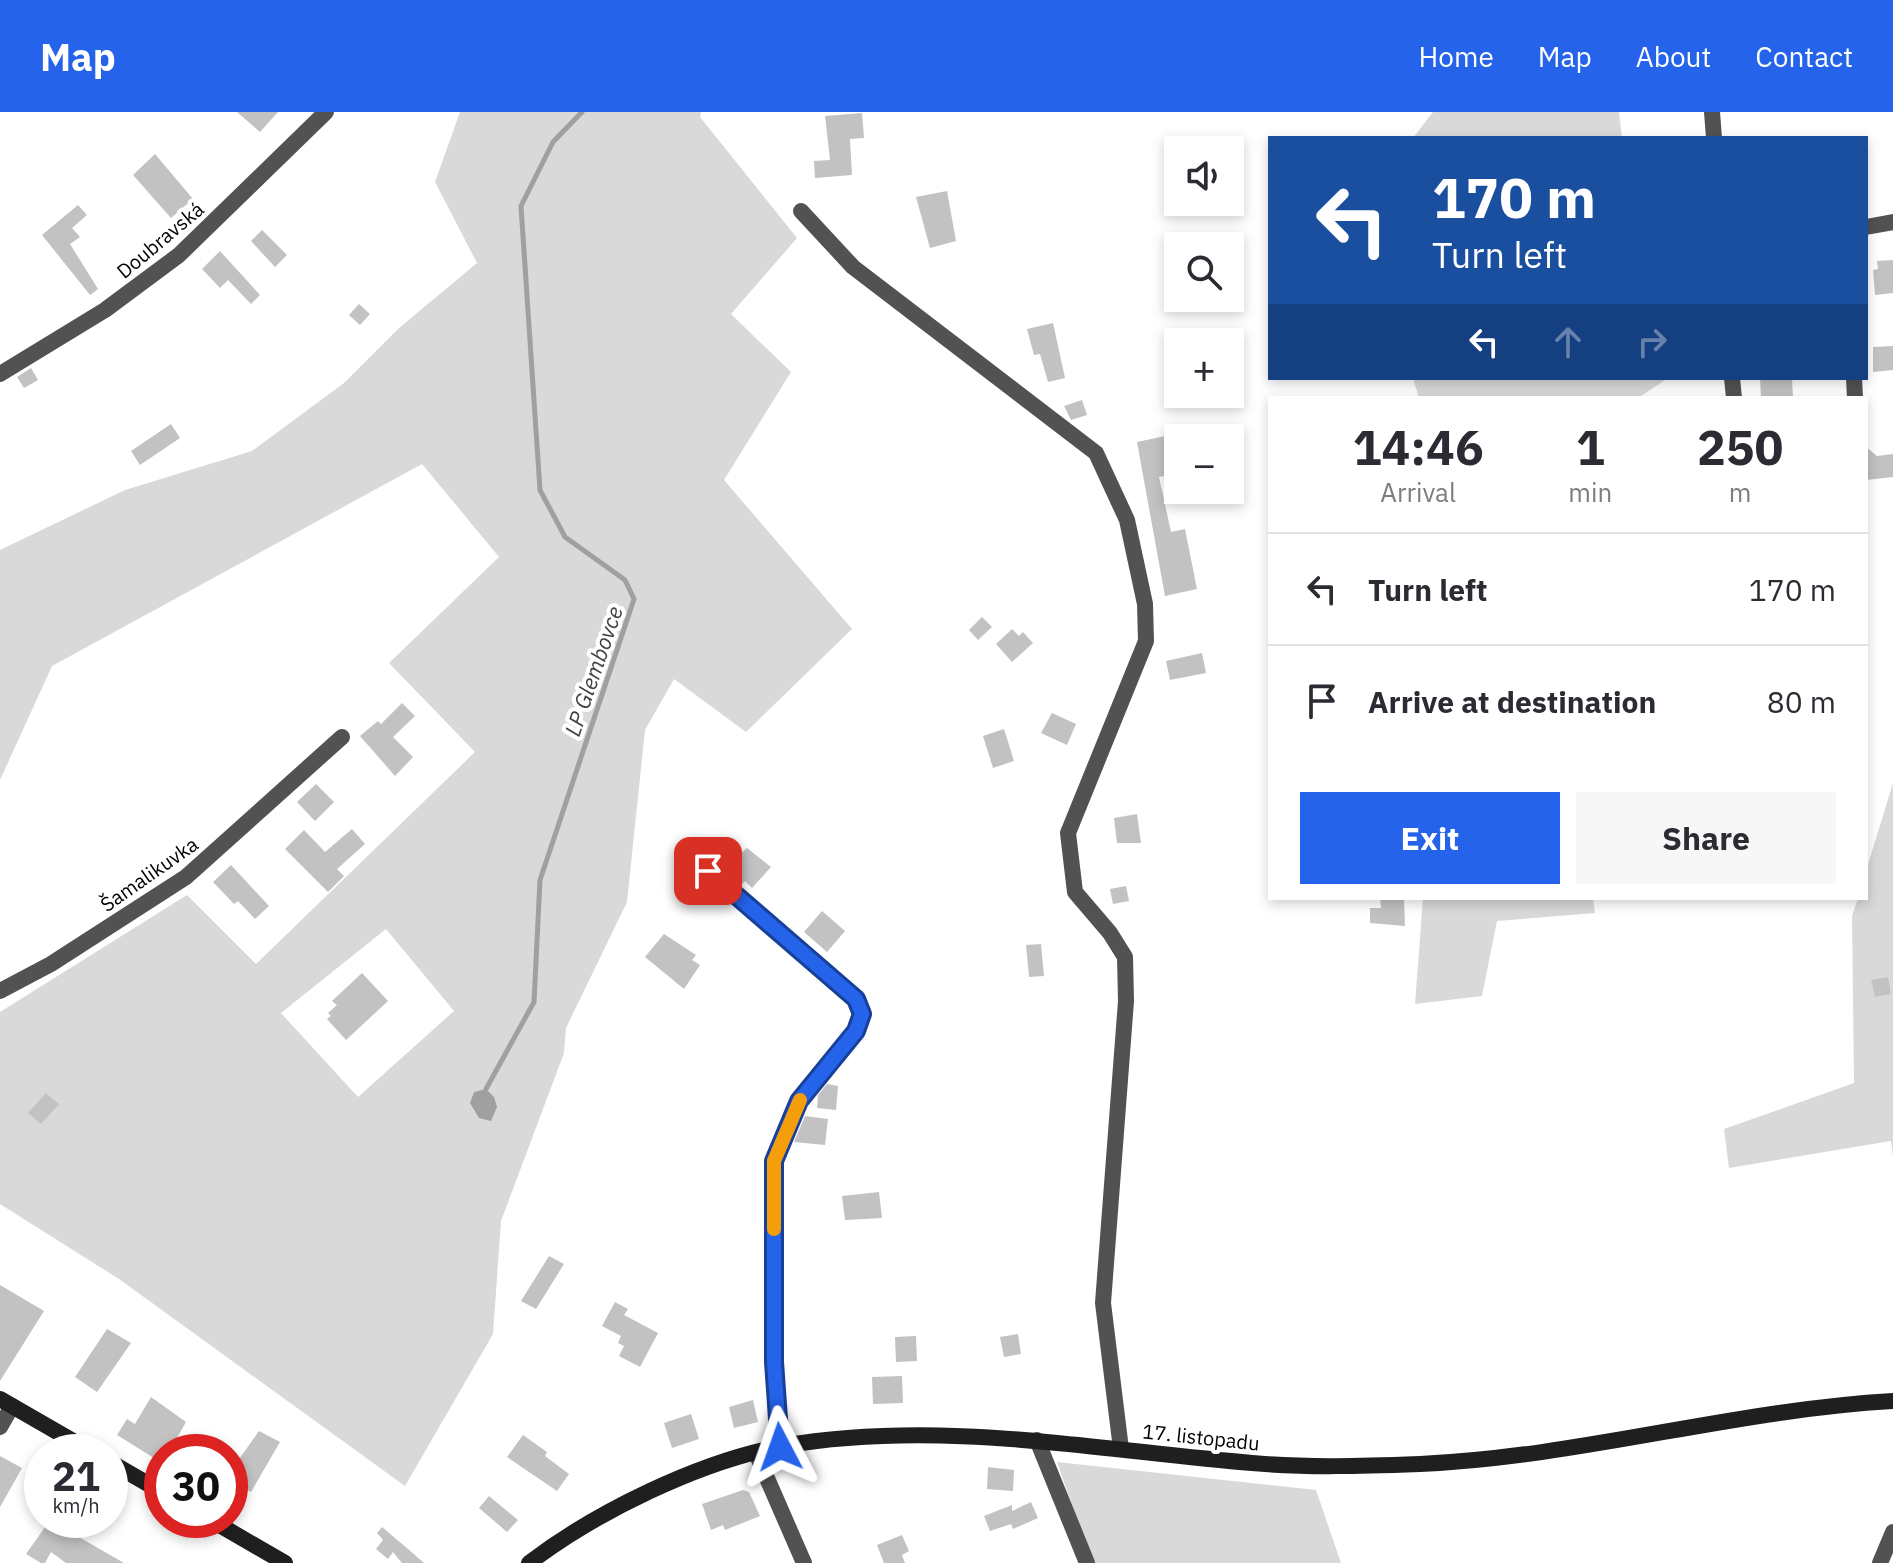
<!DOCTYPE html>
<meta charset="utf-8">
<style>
body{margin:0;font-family:"IBM Plex Sans",sans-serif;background:#f7f7f7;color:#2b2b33;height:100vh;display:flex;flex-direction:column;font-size:30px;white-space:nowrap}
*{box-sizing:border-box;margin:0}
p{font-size:26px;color:#7c7c81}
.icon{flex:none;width:44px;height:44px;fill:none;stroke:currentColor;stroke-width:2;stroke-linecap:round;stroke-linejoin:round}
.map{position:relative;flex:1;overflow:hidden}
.sheet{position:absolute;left:1268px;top:284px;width:600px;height:504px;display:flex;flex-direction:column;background:#fff;border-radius:0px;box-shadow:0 4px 12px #0003}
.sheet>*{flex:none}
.guide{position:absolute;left:1268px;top:24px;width:600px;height:244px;border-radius:0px;box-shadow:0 4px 12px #0003;background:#1a4fa0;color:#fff;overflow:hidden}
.buttons{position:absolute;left:1164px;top:24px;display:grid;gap:16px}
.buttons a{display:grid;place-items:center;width:80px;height:80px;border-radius:0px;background:#fff;box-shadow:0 4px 12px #0003;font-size:40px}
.speed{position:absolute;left:24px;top:1322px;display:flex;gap:16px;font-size:40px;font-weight:700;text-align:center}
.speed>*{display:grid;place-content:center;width:104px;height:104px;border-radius:50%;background:#fff;box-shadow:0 4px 12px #0003;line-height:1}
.speed small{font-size:20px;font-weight:400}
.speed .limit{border:12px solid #d22;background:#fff;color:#111}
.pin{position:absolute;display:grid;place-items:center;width:68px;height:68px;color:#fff;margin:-34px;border-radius:16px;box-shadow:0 4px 12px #0006}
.me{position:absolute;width:88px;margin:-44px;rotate:356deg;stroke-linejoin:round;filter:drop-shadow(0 0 6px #0008)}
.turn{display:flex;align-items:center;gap:28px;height:168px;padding:0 32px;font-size:36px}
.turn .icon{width:104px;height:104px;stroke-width:2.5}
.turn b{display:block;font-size:56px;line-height:68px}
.lanes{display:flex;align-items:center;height:76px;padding:0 32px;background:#0003;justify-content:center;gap:40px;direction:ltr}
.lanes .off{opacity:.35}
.eta{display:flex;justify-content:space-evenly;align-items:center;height:136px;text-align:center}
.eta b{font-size:48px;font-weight:800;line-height:56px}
.button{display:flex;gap:16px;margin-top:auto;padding:16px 32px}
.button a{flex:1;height:92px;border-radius:0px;background:#2563eb;color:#fff;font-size:32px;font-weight:800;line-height:92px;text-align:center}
.button a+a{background:#f7f7f7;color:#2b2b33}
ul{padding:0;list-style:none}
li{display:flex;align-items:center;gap:24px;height:112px;padding:0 32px;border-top:2px solid #e1e1e2}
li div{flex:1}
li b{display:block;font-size:30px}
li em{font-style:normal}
header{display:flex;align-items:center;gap:48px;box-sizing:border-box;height:112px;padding:0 40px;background:#2563eb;color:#fff}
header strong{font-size:38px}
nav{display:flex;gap:44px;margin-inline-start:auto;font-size:28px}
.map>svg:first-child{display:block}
</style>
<header>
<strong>Map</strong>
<nav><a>Home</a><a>Map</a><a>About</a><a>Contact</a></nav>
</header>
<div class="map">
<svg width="1893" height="1451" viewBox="0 0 1893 1451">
<rect width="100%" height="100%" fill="#fff"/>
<g fill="#d9d9d9" fill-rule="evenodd">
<path d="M460,0H701L700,5L797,126L731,202L791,260L724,368L852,517L746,620L674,567L645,618L627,790L566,916L564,941L501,1109L493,1222L405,1374L119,1167L0,1092V900L187,783L256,852L475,640L389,551L499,445L422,352L52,554L0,668V438L125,378L252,339L344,271L399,216L477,151L435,70ZM386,817L454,899L358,985L281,901Z"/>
<polygon points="1433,0 1619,0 1622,26 1413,26"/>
<polygon points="1413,266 1668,266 1638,286 1419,286"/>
<polygon points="1893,671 1893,1044 1891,1029 1729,1056 1724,1017 1854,971 1852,804 1858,786 1866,786 1866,759"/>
<polygon points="1423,786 1593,786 1595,801 1497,809 1482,884 1415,892"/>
<polygon points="1057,1350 1316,1378 1341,1451 1092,1451"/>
</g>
<polygon fill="#a0a0a0" points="486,977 494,985 497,995 491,1009 479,1006 470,991 474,980"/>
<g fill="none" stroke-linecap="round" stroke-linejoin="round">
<polyline stroke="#a0a0a0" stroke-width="5" points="486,977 534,890 540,768 634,487 625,468 565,425 540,378 521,94 553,30 582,0"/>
</g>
<g fill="#c2c2c2">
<polygon points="237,0 278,0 260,20"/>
<polygon points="862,1 864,26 850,27 852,63 815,66 814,49 830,48 825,4"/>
<polygon points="155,42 193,87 171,106 133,63"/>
<polygon points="947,79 956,129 930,136 916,85"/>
<polygon points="78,93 87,103 72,116 80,125 70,132 98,177 90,183 42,123"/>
<polygon points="262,118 287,143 275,155 251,129"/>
<polygon points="220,139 260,183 251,192 228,168 220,176 202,157"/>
<polygon points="1893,148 1893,181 1875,183 1873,158 1878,157 1877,149"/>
<polygon points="359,192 370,202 360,213 349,203"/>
<polygon points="1053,211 1065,266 1048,270 1040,242 1034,243 1027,217"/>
<polygon points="1893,234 1893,258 1873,260 1873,235"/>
<polygon points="31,256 38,268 24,276 17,265"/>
<polygon points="1760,266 1792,266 1793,286 1761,286"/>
<polygon points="1082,288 1087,303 1071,308 1064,294"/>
<polygon points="171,312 180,326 140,353 131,339"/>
<polygon points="1165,324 1173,362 1159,365 1171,420 1185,417 1197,477 1165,484 1137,330"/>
<polygon points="1866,335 1877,344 1893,342 1893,365 1866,368"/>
<polygon points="982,505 992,515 978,528 969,518"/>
<polygon points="1012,517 1019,524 1023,520 1033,531 1012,550 996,532"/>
<polygon points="1202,541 1206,561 1170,568 1166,549"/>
<polygon points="402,591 415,604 393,625 413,645 395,664 360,624 378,609 381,612"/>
<polygon points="1052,601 1076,612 1067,633 1041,621"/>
<polygon points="1004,617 1014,649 993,656 983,624"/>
<polygon points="316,672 334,690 315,709 297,690"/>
<polygon points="1137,702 1141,731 1117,731 1114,706"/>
<polygon points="352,717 365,732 337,757 344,764 328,780 285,737 304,718 325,740"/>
<polygon points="715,731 734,748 747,736 771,755 752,776 745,769 741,773 705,744"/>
<polygon points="231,753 269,794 255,807 238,789 234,792 213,770"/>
<polygon points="1126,774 1129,789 1113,792 1110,777"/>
<polygon points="1380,786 1404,786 1405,814 1370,811 1370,796 1381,796"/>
<polygon points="822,799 845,819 827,840 804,820"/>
<polygon points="664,822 696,843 692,848 700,853 684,877 645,845"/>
<polygon points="1041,832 1044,864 1029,865 1026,833"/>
<polygon points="362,861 388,889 346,928 327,907 331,904 328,901 337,893 332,889"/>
<polygon points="1888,865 1891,882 1875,885 1871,868"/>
<polygon points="827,972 838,974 836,998 817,996 818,983"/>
<polygon points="46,981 59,992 41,1012 28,1001"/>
<polygon points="805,1004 828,1007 825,1033 794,1030"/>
<polygon points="879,1080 882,1106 845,1108 842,1084"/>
<polygon points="549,1144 564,1152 536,1197 521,1189"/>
<polygon points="0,1173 44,1199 0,1269"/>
<polygon points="615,1190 628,1197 624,1203 658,1221 640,1255 619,1244 624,1234 618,1231 621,1224 602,1214"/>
<polygon points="107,1217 131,1231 97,1280 75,1265"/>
<polygon points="1018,1222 1021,1242 1004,1245 1000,1225"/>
<polygon points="916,1224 917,1249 896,1250 895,1225"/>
<polygon points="902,1264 903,1291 873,1292 872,1265"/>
<polygon points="151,1285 186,1310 169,1340 162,1340 162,1351 117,1323 127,1307 135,1312"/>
<polygon points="753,1288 758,1310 734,1316 729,1295"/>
<polygon points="691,1302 699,1327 672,1336 664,1311"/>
<polygon points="259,1319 280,1330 251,1380 230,1368 230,1360"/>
<polygon points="523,1323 547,1340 545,1344 569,1362 557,1379 507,1345"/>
<polygon points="0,1344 22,1356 0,1395"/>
<polygon points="988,1355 1014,1358 1013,1379 987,1377"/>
<polygon points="743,1378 749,1380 760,1404 725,1418 723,1413 711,1418 702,1392"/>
<polygon points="489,1384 518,1408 507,1420 479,1396"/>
<polygon points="1031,1390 1038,1406 1013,1417 1011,1412 990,1419 984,1404 1012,1393 1012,1399"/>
<polygon points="50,1408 70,1408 65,1417 124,1451 66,1451 51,1440 45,1451 41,1451 26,1442"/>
<polygon points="382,1415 408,1437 424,1451 402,1451 393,1440 388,1447 376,1437 383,1428 377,1421"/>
<polygon points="902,1423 909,1439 902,1443 905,1451 884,1451 877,1433"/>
</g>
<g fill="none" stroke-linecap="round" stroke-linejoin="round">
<g stroke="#525252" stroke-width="16">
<polyline points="1712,0 1714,26"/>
<polyline points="801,99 853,155 1096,341 1127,408 1145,492 1146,529 1068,721 1075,780 1110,821 1125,845 1126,889 1103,1191 1121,1337"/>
<polyline points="1866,115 1893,110"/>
<polyline points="0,262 105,198 179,143 326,0"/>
<polyline points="1732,266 1734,286"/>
<polyline points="1854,266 1855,286"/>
<polyline points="708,759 856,887 862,902 856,919 799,989 774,1049 774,1250 780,1335"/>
<polyline points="0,879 51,852 186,765 342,625"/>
<polyline points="0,1315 12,1294"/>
<polyline points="1037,1328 1087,1451"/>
<polyline points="1880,1451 1893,1420"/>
</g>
<polyline stroke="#525252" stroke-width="16" points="756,1341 804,1451"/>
<g stroke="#1f1f1f" stroke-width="16">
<polyline points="0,1287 92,1340"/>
<polyline points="110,1350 162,1380"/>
<polyline points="211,1408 285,1451"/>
<path d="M529,1451C596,1400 700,1349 783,1334C939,1307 1096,1338 1252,1351C1307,1356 1364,1354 1420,1352C1579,1345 1734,1298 1893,1289"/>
</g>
</g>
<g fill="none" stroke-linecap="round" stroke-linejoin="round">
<g stroke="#184099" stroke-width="20">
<polyline id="route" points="708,759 856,887 862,902 856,919 799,989 774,1049 774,1250 780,1335"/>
</g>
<use href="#route" stroke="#2563eb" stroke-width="14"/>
<polyline stroke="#f59e0b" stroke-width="14" points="774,1117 774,1049 800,988"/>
</g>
<g text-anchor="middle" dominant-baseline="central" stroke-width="8" stroke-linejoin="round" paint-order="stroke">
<g font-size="20" fill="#000" stroke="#fff">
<text transform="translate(160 128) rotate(-40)">Doubravská</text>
<text transform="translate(149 762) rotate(-35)">Šamalikuvka</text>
<text transform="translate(1201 1325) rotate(6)">17. listopadu</text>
</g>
<g font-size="22" font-style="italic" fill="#414141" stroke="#fff">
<text transform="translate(593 559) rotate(-71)">LP Glembovce</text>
</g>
</g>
</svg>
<div class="buttons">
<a><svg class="icon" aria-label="sound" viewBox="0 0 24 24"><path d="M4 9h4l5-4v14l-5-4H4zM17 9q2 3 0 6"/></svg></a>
<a><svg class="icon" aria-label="search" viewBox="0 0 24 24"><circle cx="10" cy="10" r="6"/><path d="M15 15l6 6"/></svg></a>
<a>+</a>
<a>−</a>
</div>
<div class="speed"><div>21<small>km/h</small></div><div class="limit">30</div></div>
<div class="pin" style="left:708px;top:759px;background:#d93025"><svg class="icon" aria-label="arrive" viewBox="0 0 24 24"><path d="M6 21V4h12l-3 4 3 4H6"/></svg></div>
<svg class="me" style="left:780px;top:1335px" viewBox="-20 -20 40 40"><path d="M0-17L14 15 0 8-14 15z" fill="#2563eb" stroke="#fff" stroke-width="4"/></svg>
<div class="guide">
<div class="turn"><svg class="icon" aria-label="left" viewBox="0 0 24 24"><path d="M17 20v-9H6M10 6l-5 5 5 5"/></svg><div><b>170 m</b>Turn left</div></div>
<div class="lanes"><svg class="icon" aria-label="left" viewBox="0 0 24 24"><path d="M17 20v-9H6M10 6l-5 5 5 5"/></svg><svg class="icon off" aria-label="ahead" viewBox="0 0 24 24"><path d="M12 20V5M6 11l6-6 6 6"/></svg><svg class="icon off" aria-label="right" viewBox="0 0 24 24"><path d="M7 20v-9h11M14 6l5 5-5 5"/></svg></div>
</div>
<section class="sheet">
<div class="eta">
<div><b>14:46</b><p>Arrival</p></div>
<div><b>1</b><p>min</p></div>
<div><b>250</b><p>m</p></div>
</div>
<ul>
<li><svg class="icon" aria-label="left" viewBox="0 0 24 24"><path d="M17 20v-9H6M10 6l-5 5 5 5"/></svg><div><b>Turn left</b></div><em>170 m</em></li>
<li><svg class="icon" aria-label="arrive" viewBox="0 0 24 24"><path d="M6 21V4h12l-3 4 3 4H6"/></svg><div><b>Arrive at destination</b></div><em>80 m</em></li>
</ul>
<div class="button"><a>Exit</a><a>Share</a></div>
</section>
</div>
